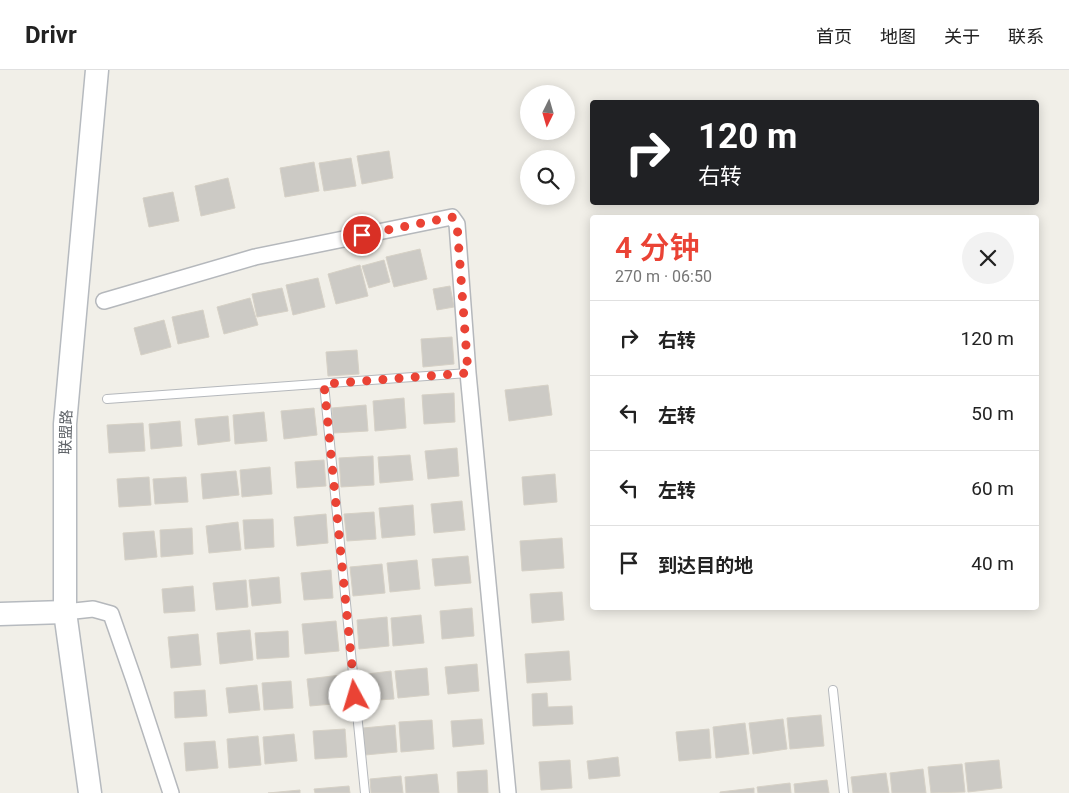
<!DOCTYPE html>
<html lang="zh">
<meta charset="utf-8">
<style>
body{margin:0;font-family:Roboto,"Noto Sans SC",sans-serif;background:#f2f2f2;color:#222;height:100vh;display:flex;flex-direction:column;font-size:19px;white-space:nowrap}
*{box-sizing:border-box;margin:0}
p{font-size:16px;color:#767676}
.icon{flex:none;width:28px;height:28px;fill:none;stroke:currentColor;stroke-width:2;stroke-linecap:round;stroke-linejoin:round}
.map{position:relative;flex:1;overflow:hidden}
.drawer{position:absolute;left:590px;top:145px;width:449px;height:395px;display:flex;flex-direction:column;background:#fff;border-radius:5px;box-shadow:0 2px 12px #0003}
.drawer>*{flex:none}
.banner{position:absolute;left:590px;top:30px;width:449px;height:105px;border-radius:5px;box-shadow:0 2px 12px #0003;background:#202124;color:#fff;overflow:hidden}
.needle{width:32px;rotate:185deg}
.fabs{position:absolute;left:520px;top:15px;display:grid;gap:10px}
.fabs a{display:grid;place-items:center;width:55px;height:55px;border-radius:50%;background:#fff;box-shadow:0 2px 12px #0003;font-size:25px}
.pin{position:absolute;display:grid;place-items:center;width:42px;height:42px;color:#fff;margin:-21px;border:2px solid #fff;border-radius:50%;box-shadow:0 1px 5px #0007}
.me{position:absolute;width:55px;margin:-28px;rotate:354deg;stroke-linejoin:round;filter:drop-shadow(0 0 4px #0008)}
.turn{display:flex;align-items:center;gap:18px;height:105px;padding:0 25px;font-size:22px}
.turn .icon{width:65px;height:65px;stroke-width:2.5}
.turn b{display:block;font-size:35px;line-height:42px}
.round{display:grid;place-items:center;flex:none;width:52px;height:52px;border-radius:26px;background:#f2f2f2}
.headline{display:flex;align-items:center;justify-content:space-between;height:85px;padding:0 25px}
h1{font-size:30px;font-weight:600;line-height:38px;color:#ea4335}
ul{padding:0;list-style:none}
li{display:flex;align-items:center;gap:15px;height:75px;padding:0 25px;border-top:1px solid #e0e0e0}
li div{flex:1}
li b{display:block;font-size:19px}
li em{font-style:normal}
header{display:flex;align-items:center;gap:30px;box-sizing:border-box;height:70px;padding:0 25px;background:#fff;border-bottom:1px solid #e0e0e0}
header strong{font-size:24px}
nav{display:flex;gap:28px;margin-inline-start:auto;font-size:18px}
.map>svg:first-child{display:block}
</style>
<header>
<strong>Drivr</strong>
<nav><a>首页</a><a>地图</a><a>关于</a><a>联系</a></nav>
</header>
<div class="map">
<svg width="1069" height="723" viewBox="0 0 1069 723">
<rect width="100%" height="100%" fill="#f1efe8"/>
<g fill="#cccac5" stroke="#d6d1c6">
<polygon points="389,81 393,108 362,114 357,86"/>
<polygon points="351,88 356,116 324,121 319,93"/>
<polygon points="314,92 319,121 285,127 280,98"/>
<polygon points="228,108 235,138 201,146 195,116"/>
<polygon points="173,122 179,151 149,157 143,128"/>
<polygon points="420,179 427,209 394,217 386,187"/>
<polygon points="384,190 390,212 369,218 362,196"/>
<polygon points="360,195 368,226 336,234 328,204"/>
<polygon points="318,208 325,237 293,245 286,215"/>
<polygon points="450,216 454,237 437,240 433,219"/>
<polygon points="282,218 288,241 257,247 252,224"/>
<polygon points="250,228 258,255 224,264 217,237"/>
<polygon points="203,240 209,267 178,274 172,247"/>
<polygon points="164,250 171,277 141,285 134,258"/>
<polygon points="452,267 454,294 423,297 421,269"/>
<polygon points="357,280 359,304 328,306 326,282"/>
<polygon points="548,315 552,345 509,351 505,320"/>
<polygon points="454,323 455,352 424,354 422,325"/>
<polygon points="404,328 406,358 375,361 373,331"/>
<polygon points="366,335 368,361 334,363 332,338"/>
<polygon points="314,338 317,365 284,369 281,341"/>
<polygon points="264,342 267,371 235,374 233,345"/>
<polygon points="228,346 230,371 198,375 195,349"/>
<polygon points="180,351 182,376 151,379 149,354"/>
<polygon points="143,353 145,381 109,383 107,355"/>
<polygon points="457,378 459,406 428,409 425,381"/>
<polygon points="410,385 413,410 380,413 378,387"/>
<polygon points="373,386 374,415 341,417 339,388"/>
<polygon points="324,390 326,416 297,418 295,392"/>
<polygon points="270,397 272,424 242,427 240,400"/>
<polygon points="236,401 239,425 203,429 201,404"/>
<polygon points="555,404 557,432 524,435 522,407"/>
<polygon points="149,407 151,435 119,437 117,409"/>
<polygon points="186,407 188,432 155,434 153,409"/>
<polygon points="462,431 465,460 434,463 431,434"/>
<polygon points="413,435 415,465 382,468 379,438"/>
<polygon points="374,442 376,469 347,471 344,444"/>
<polygon points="326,444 328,473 297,476 294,447"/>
<polygon points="273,449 274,477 245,479 243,450"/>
<polygon points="238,452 241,480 209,483 206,456"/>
<polygon points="192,458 193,484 161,487 160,460"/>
<polygon points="154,461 157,487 125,490 123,463"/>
<polygon points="562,468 564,498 522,501 520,471"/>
<polygon points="468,486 471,513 435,516 432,489"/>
<polygon points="417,490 420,519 390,522 387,493"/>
<polygon points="382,494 385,523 353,526 350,497"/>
<polygon points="331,500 333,528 304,530 301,503"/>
<polygon points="279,507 281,533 252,536 249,510"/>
<polygon points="246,510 248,537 216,540 213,513"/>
<polygon points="193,516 195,541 164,543 162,519"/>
<polygon points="562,522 564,550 532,553 530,524"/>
<polygon points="472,538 474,566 442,569 440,541"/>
<polygon points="421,545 424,573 393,576 391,548"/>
<polygon points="387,547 389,576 359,579 357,550"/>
<polygon points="336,551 339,581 305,584 302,554"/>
<polygon points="250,560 253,590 220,594 217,563"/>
<polygon points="288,561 289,587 257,589 255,563"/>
<polygon points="198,564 201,595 171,598 168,567"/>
<polygon points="569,581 571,610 527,613 525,584"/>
<polygon points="477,594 479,621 448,624 445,597"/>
<polygon points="427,598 429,625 398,628 395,601"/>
<polygon points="391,601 394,629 362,631 359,605"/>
<polygon points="341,605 344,633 310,636 307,609"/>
<polygon points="291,611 293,638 264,640 262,613"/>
<polygon points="257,615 260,640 229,643 226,618"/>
<polygon points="205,620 207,646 175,648 174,622"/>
<polygon points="547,623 548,637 572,636 573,654 533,656 532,624"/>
<polygon points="821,645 824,676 790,679 787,648"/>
<polygon points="482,649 484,674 453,677 451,651"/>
<polygon points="783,649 787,679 753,684 749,653"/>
<polygon points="432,650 434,679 401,682 399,652"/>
<polygon points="745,653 749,684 716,688 713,657"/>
<polygon points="395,655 397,682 365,685 363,658"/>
<polygon points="345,659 347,687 315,689 313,661"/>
<polygon points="709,659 711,688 679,691 676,662"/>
<polygon points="294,664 297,691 265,694 263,667"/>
<polygon points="258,666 261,695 229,698 227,669"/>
<polygon points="215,671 218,698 186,701 184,673"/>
<polygon points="618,687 620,706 589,709 587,691"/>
<polygon points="570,690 572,718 541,720 539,692"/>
<polygon points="999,690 1002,718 968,722 965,693"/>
<polygon points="962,694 965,722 931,723 928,697"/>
<polygon points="923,699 926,723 892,723 890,703"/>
<polygon points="487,700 488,723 458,723 457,702"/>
<polygon points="886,703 889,723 853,723 851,707"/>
<polygon points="437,704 439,723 406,723 405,707"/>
<polygon points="401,706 403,723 371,723 370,709"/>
<polygon points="827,710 829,723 795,723 794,714"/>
<polygon points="790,713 791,723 758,723 757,717"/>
<polygon points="349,716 350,723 315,723 314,719"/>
<polygon points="754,718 754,723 720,723 720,722"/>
<polygon points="300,720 300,723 268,723"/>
</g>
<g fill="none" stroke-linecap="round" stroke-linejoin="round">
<g stroke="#b5b8bc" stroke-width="10">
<g id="lane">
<polyline points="324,314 365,723"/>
<polyline points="107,329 468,303"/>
<polyline points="833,620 844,723"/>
</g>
</g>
<g stroke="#b5b8bc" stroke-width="18">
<g id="street">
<polyline points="104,231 255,187 452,147 457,154 468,303 508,723"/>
<polyline points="65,542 93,539 111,544 134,610 171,723"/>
</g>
</g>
<g stroke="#b6babf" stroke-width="25">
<g id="secondary">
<polyline points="0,544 65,542"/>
<polyline points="90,723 65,542 65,354 97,0"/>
</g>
</g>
<use href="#lane" stroke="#fff" stroke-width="8"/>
<use href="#street" stroke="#fff" stroke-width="15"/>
<use href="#secondary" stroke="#fff" stroke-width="22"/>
</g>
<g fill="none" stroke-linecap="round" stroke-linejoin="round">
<polyline stroke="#ea4335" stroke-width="9" stroke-dasharray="0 16.2" points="355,626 324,314 468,303 457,154 452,147 362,165"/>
</g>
<g text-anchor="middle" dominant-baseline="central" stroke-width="4.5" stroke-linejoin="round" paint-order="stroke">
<g font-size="15" fill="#5f6368" stroke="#fff">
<text transform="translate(66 362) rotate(-88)">联盟路</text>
</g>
</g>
</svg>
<div class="fabs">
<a><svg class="needle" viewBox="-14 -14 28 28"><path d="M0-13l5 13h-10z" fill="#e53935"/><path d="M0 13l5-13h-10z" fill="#767676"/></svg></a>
<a><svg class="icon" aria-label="search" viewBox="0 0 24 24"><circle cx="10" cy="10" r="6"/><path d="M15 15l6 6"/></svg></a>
</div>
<div class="pin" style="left:362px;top:165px;background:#d93025"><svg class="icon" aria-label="arrive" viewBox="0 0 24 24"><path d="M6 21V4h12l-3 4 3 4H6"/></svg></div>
<svg class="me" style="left:355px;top:626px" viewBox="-20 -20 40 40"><circle r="19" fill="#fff"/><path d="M0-13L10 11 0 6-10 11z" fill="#ea4335"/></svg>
<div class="banner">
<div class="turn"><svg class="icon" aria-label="right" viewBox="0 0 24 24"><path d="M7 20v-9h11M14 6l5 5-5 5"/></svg><div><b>120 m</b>右转</div></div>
</div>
<section class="drawer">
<div class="headline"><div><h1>4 分钟</h1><p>270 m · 06:50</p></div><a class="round"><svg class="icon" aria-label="close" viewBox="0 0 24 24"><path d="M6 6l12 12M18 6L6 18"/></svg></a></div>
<ul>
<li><svg class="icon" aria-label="right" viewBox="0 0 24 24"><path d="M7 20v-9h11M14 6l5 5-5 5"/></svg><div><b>右转</b></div><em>120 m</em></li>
<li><svg class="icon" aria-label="left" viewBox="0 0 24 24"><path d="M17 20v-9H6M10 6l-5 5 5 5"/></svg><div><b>左转</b></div><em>50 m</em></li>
<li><svg class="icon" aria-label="left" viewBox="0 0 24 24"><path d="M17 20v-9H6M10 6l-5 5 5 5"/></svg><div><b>左转</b></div><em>60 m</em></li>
<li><svg class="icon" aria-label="arrive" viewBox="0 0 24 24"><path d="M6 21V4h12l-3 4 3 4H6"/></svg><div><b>到达目的地</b></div><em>40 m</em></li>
</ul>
</section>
</div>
